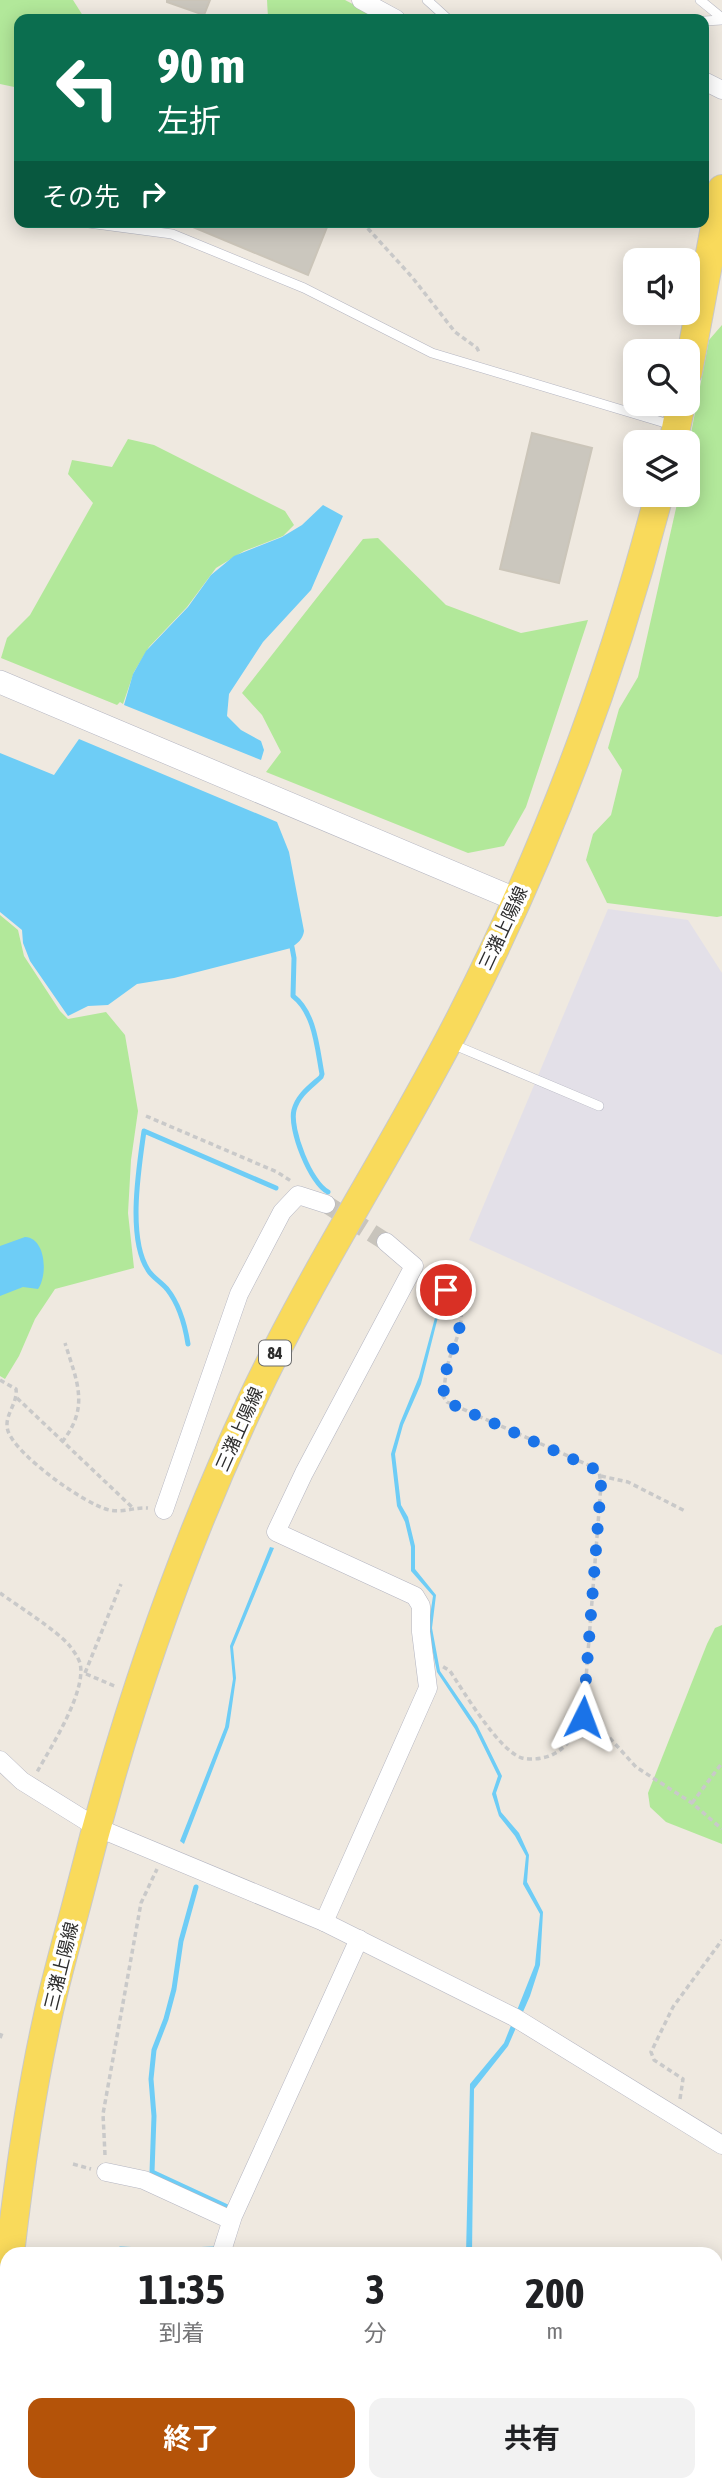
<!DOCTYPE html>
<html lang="ja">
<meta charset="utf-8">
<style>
body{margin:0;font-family:"Asap Condensed","Noto Sans JP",sans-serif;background:#f2f2f2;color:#202124;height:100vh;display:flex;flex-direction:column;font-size:26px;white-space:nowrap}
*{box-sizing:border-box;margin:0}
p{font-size:23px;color:#757577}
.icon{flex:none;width:38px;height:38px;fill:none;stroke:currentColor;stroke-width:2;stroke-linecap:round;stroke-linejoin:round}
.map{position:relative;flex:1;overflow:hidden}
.side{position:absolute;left:0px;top:2247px;width:723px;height:245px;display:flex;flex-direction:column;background:#fff;border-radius:21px 21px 0 0;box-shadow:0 4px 18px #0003}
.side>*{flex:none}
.top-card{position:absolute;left:14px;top:14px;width:695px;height:214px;border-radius:14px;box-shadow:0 4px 18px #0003;background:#0b6e4f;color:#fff;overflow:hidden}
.buttons{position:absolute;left:623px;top:248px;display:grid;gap:14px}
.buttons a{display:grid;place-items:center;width:77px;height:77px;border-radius:14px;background:#fff;box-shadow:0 4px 18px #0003;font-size:35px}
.pin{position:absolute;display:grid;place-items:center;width:60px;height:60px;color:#fff;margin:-30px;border:4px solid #fff;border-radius:50%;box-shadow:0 2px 7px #0007}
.me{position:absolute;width:77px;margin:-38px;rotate:3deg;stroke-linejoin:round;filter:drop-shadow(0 0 5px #0008)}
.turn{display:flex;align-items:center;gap:24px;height:147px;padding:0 28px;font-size:32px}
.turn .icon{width:91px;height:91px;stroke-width:2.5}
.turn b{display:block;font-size:49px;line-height:60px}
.then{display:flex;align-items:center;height:66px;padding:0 28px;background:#0003;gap:14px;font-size:26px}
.eta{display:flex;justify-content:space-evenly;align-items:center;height:119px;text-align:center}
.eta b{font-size:42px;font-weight:700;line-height:49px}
.action{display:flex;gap:14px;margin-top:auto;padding:14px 28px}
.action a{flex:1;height:80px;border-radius:14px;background:#b45309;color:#fff;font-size:28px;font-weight:700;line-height:80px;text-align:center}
.action a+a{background:#f2f2f2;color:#202124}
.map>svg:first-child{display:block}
</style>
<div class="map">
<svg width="722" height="2492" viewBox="0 0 722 2492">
<rect width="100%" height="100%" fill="#efe9e0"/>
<polygon fill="#e3e0e8" points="608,909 688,920 722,973 722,1355 469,1240"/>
<g fill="#b2e89a">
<polygon points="0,0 73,0 85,19 19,19 19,88 0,84"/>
<polygon points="267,0 345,0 381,19 270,19 268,18"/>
<polygon points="722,325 722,916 717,917 607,903 586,860 593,834 611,815 622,770 608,748 619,709 638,677 679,495 688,495 688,449 709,340"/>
<polygon points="128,439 154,445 285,511 294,525 283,536 244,551 216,568 187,607 149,647 134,672 123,704 120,702 117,705 1,658 7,638 30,615 93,503 68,474 72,460 112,467"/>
<polygon points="378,538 446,605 521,633 588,620 526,807 504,846 468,853 266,772 281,752 262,715 242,693 363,539"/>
<polygon points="0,915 18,930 24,956 60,1011 68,1019 106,1012 125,1035 138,1111 131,1160 128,1213 134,1268 55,1289 35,1319 19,1356 5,1379 0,1376"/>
<polygon points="722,1625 722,1844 666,1822 650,1807 648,1793 707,1644 715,1628"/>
</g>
<g fill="#6ecdf6">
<polygon points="323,505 343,516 311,590 263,642 229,694 227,716 241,730 261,741 264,750 261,760 124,705 133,674 146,651 188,607 211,575 234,556 282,537 302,525"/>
<path d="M79,739L277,822L289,852L304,931C303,939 298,943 291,948L174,978L137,984L108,1005L88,1006L68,1016L30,961L23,943L22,930L0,912V753L54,775Z"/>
<path d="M25,1237C46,1238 48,1275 38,1289L23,1287L0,1296V1246Z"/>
<polygon points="419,1288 439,1313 421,1384 403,1425 395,1454 401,1505 408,1517 415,1546 415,1569 436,1595 432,1628 440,1671 477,1725 502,1776 496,1793 501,1812 519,1833 529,1855 527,1882 543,1912 540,1965 530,1996 508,2046 474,2089 472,2254 466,2254 470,2084 504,2043 535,1965 540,1914 523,1884 526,1856 515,1836 499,1816 492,1794 498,1776 475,1729 437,1672 428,1629 433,1596 411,1571 411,1547 405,1522 397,1506 391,1454 400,1423 419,1377 436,1314 416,1290"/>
<polygon points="270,1547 274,1548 233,1647 236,1678 229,1727 184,1844 180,1841 225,1727 233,1679 230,1646"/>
</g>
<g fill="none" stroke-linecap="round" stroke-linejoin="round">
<g stroke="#6ecdf6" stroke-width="5">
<path d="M292,947L294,958L293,996C315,1013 317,1048 322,1074L321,1077C310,1087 298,1095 294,1110C289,1129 311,1184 328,1192"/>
<path d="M188,1344C185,1325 179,1304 167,1289C161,1282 152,1277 148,1270C127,1238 139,1167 144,1131L276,1188"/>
<polyline points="196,1887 181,1941 174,1989 166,2019 154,2050 151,2079 154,2116 152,2172 234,2210"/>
<polyline points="103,2254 121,2249 162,2251 214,2249"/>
</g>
</g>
<g fill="#cbc7be" stroke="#cbc5b9" stroke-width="2">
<polygon points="167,0 210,0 204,15 167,2"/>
<polygon points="181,222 329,222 308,275"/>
<polygon points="532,433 592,448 559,583 500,569"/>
</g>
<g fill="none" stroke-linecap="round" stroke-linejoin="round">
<polyline stroke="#c8c4bc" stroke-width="18" stroke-dasharray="18 9" stroke-linecap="butt" points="326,1204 386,1242"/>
<g stroke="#b4b5c1" stroke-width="10">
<g id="service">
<polyline points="427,0 448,19"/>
<polyline points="700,0 722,18"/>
<polyline points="704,21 722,20"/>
<polyline points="81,222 172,234 304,288 432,353 672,425"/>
<polyline points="452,1044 599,1106"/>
</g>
</g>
<g stroke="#b4b5c1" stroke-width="19">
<g id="minor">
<polyline points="361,0 396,19"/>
<polyline points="704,81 722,90"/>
<polyline points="164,1510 239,1294 282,1212 298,1195 326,1204"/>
<polyline points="0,1760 22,1781 96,1827 324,1922 514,2017 722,2145"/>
<polyline points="324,1922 428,1688 421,1632 421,1606 415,1596 276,1532 304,1473 414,1266 386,1242"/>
<polyline points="106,2172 144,2180 231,2220"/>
<polyline points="221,2254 233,2216 359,1939"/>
<polyline points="716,2298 722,2294"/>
<polyline points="457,2492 462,2485"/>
<polyline points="478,2492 483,2485"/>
</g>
</g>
<g stroke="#b4b5c1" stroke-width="24">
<polyline id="tertiary" points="0,682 517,900"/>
</g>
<g stroke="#c9c9c9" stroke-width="30">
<g id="primary">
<polyline points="688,372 722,189"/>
<polyline points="673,443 681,404"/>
<path d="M10,2254C19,2176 30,2096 47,2020C56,1977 69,1934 80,1891C122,1723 178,1557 252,1400C314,1268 395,1147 461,1017C546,851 612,676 659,495"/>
<polyline points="0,2408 7,2282"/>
</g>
</g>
<g stroke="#c9c9c9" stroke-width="3.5" stroke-dasharray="5 3.5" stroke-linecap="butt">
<polyline points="362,222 412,277 455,332 477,348 480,354"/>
<polyline points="146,1116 277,1172 291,1181"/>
<path d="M427,1276C438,1284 454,1293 459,1305C467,1324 452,1346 448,1364C445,1374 445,1385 443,1396L447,1402L595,1468L599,1471L601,1485L583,1717C576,1733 566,1750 549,1756C541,1759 530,1760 522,1758C499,1751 464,1692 450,1671L442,1666"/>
<path d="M0,1380L16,1389C18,1404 3,1416 8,1431C16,1455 84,1504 109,1510C122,1513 135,1507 148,1508"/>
<polyline points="17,1398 134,1509"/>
<path d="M62,1442C90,1407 77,1382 65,1343"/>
<polyline points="601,1476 628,1482 685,1511"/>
<path d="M0,1593C18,1606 56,1630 69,1645C73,1650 78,1657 80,1663C87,1691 51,1747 37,1772"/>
<polyline points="85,1673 121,1584"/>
<polyline points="86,1674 117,1687"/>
<polyline points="583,1717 608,1736 636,1767 692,1803 722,1829"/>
<polyline points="692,1803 722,1763"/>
<polyline points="0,2038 2,2033"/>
<polyline points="680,2099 683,2079 654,2060 651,2052 673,2007 722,1940"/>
<polyline points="105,2155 103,2114 141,1903 157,1869"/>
<polyline points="73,2164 91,2169"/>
</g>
<use href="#service" stroke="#fff" stroke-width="9"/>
<use href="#minor" stroke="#fff" stroke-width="18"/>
<use href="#tertiary" stroke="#fff" stroke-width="23"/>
<use href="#primary" stroke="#f9da5b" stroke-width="28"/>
</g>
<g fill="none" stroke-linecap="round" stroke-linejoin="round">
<polyline stroke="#1a73e8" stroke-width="12" stroke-dasharray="0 21.6" points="446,1290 459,1305 461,1317 459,1331 447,1367 443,1396 447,1402 599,1471 601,1485 583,1717"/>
</g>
<g text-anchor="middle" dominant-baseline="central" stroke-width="7" stroke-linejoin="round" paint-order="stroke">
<rect fill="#fff" stroke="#6d6d6d" stroke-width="2" x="259" y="1340.5" width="32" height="25" rx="5"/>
<g font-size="16" font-weight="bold" fill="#2e2e2e">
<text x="275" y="1353">84</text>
</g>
<g font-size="18" fill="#2e2e2e" stroke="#fff">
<text transform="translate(503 928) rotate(-65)">三潴上陽線</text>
<text transform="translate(239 1429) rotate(-66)">三潴上陽線</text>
<text transform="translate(61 1966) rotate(-76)">三潴上陽線</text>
</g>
</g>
</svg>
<div class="buttons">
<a><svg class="icon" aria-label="sound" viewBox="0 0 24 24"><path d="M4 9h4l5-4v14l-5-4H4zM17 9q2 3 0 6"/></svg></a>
<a><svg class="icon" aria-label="search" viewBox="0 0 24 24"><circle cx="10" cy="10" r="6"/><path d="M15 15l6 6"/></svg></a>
<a><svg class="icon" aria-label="layers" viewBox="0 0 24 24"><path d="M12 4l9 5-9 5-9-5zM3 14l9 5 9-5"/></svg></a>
</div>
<div class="pin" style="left:446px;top:1290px;background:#d93025"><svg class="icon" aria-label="arrive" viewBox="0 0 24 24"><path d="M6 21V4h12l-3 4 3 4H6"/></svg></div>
<svg class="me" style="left:583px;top:1717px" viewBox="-20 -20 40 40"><path d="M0-17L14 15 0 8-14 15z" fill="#1a73e8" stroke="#fff" stroke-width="4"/></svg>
<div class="top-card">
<div class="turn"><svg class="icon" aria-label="left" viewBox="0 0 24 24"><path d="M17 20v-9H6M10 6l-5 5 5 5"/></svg><div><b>90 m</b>左折</div></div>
<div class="then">その先<svg class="icon" aria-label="right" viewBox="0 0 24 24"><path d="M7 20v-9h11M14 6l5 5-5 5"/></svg></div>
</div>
<section class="side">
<div class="eta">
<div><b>11:35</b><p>到着</p></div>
<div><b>3</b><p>分</p></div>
<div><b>200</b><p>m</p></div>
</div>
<div class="action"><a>終了</a><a>共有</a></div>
</section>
</div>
